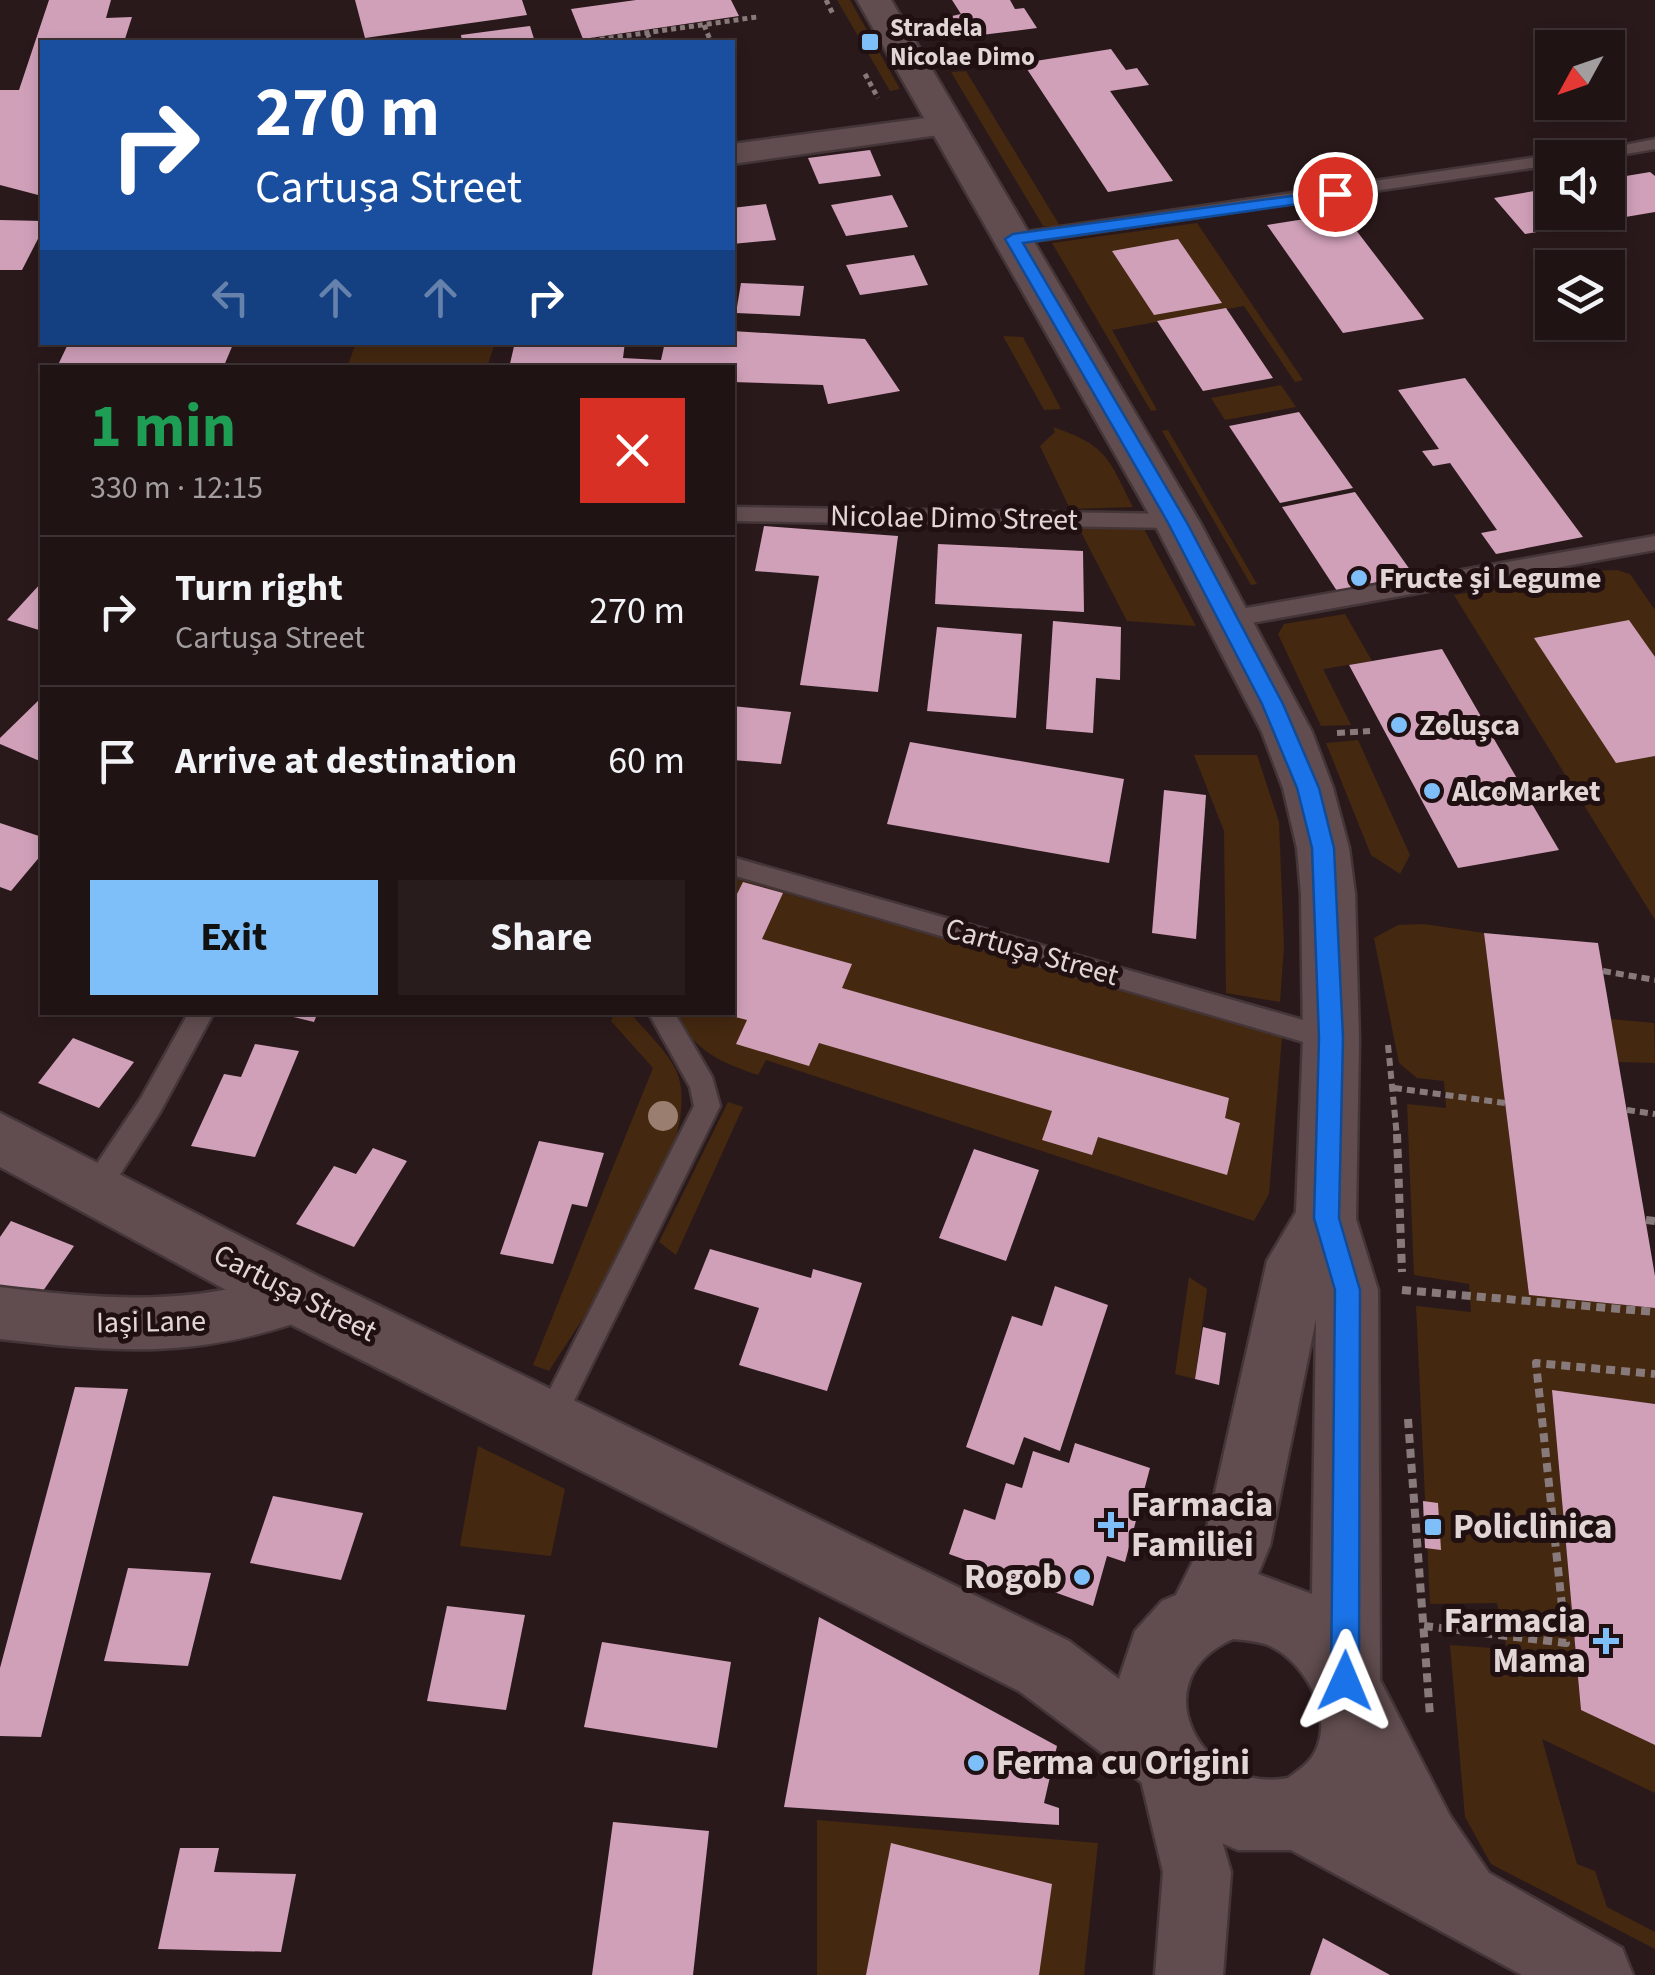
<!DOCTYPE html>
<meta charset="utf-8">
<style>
body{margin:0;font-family:"Source Sans 3",sans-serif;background:#281c1d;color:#f1f3f6;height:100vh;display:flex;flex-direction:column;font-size:38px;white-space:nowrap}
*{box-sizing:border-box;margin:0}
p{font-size:32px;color:#a29ea0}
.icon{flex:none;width:55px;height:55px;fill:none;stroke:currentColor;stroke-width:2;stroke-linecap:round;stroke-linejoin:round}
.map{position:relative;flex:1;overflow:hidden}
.panel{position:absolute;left:40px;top:365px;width:695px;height:650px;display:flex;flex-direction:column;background:#201314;border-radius:0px;box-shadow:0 5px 15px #0003,0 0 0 2px #3d3234}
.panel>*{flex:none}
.banner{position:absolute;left:40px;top:40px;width:695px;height:305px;border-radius:0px;box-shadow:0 5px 15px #0003,0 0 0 2px #3d3234;background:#1a4fa0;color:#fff;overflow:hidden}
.needle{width:65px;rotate:230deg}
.buttons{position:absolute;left:1535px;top:30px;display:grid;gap:20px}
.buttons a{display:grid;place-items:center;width:90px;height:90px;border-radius:0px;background:#201314;box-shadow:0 5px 15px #0003,0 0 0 2px #3d3234;font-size:50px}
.pin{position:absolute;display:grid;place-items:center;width:85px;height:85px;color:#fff;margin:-42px;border:5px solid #fff;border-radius:50%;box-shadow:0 2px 10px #0007}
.me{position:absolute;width:110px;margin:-55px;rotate:1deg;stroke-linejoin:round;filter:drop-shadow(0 0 8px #0008)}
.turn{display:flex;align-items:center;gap:35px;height:210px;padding:0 50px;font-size:45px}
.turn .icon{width:130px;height:130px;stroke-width:2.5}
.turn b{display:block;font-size:70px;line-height:85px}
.lanes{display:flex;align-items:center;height:95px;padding:0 50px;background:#0003;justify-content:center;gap:50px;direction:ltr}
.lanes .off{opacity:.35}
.round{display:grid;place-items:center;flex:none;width:105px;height:105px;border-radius:0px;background:#281c1d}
.summary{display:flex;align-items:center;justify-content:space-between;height:170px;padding:0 50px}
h1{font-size:60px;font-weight:700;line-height:75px;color:#1e9e55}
.cta{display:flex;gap:20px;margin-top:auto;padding:20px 50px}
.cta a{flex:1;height:115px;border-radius:0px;background:#7ebef9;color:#111;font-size:40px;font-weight:700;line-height:115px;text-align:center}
.cta a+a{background:#281c1d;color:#f1f3f6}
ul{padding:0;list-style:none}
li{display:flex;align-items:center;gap:30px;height:150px;padding:0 50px;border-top:2px solid #3d3234}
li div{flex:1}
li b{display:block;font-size:38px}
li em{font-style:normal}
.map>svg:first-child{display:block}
</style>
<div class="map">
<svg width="1655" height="1975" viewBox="0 0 1655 1975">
<rect width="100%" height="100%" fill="#2a191b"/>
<g fill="#442810">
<polygon points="837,0 850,0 900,89 890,91"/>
<polygon points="966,71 1060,226 1043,226 951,72"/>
<polygon points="1197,223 1303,380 1295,382 1244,306 1112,330 1157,410 1151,411 1052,243"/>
<polygon points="1003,336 1023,337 1061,409 1044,410"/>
<polygon points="356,343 356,342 495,343 487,367 347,367"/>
<polygon points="1281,385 1296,407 1225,420 1211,398"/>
<path d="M1053,427C1108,446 1108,458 1133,507L1070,509L1040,446L1055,432Z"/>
<polygon points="1168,430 1257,584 1251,585 1162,431"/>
<polygon points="1079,528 1144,529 1196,626 1127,621"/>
<polygon points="1617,570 1630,574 1655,610 1655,920 1454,595 1592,571"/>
<polygon points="1345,614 1372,661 1323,669 1351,725 1321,726 1278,634 1284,624"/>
<polygon points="1358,740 1410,855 1400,874 1371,855 1326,743"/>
<polygon points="1194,755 1257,755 1279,822 1284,947 1280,1002 1226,993 1224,831"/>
<path d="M733,878L1282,1037L1269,1194L1254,1221L766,1060L758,1075C719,1062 694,1050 674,1013L732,1012Z"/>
<polygon points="1424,924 1484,933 1529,1295 1655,1308 1655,1404 1552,1391 1581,1710 1655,1745 1655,1793 1542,1739 1577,1864 1595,1871 1607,1907 1655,1932 1655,1949 1491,1864 1465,1817 1450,1645 1507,1649 1497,1603 1430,1604 1416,1306 1471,1312 1469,1284 1414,1275 1407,1104 1446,1108 1444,1081 1417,1078 1399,1063 1374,938 1398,925"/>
<path d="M614,1013L633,1016C646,1032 667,1051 676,1070C709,1143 589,1307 549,1371L533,1365L653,1068L611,1021Z"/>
<polygon points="1611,1019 1654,1023 1655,1063 1618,1062"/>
<polygon points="728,1102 743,1107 676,1255 659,1242"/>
<polygon points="1189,1277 1207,1289 1195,1379 1175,1374"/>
<polygon points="478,1446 565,1489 551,1556 460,1546"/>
<polygon points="817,1820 1098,1843 1084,1975 817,1975"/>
</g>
<g fill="#d0a0b9">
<polygon points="49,0 111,0 106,18 132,17 124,42 42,42 42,196 0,185 0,90 19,90"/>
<polygon points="355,0 522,0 527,15 365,38"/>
<polygon points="636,0 731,0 739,16 583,39 571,9"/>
<polygon points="952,0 1010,0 1015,9 1024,8 1037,28 965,37 952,16 961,14"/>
<polygon points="530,26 535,42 462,42 461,35"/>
<polygon points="1111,49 1126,70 1137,68 1149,85 1110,91 1173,181 1108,192 1023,63"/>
<polygon points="870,150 881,176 819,184 808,158"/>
<polygon points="1650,172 1655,176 1655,212 1525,234 1494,198 1552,188 1552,212 1608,212 1608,179"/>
<polygon points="892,195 908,227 846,236 831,205"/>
<polygon points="766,204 776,240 732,244 732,208"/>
<polygon points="1343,213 1424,319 1343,333 1267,225"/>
<polygon points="0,220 42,221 42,231 22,270 0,270"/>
<polygon points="1178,239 1222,303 1154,315 1112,251"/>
<polygon points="914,255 928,285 860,295 846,265"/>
<polygon points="741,283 804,286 800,316 736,313"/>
<polygon points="1226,308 1273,378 1203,391 1157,321"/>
<polygon points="732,331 865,339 900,391 828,404 823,385 732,382 732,368 509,368 515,342 625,342 623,358 661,360 665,342 732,342"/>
<polygon points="69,342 234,342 223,368 57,367"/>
<polygon points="1465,378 1583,537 1496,554 1481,533 1497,530 1450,463 1433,466 1422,451 1439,449 1398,390"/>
<polygon points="1299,412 1353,488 1280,503 1229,426"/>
<polygon points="1355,492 1413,574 1337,591 1282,507"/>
<polygon points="764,526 898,536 878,692 800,685 819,576 755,571"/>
<polygon points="938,544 1083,551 1084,612 935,604"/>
<polygon points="42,582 42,631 7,620"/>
<polygon points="1629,620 1655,657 1655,756 1616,763 1534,638"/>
<polygon points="1053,621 1121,627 1120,680 1096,678 1093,733 1046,729"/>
<polygon points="937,627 1022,634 1016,718 927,711"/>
<polygon points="1442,649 1498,746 1559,850 1458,868 1349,665"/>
<polygon points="42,697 42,762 0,744 0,738"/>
<polygon points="732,706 791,712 781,764 732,760"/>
<polygon points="910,742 1124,779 1109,863 887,824"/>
<polygon points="1164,790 1206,795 1196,939 1152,933"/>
<polygon points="0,823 42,837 42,854 11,891 0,887"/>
<polygon points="743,882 783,893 762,939 852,964 842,988 1229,1098 1225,1118 1240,1123 1227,1175 1098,1137 1092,1155 1042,1140 1052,1111 819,1043 809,1066 736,1044 747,1020 724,1014 732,1012 732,904"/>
<polygon points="1484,933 1598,943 1655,1276 1655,1308 1529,1295"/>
<polygon points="273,1012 318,1012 314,1022"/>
<polygon points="73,1038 134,1062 99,1108 38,1083"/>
<polygon points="255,1044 299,1051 255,1157 191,1146 224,1074 241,1077"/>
<polygon points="539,1141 604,1153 587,1207 572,1204 553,1264 500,1254"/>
<polygon points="373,1148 407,1161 354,1247 296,1224 334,1166 356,1174"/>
<polygon points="974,1149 1039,1170 1006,1261 939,1238"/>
<polygon points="11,1221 74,1246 34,1304 0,1291 0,1237"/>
<polygon points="710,1249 811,1278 813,1269 862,1283 827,1391 739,1365 759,1308 694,1289"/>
<polygon points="1055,1286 1108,1305 1060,1451 1024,1437 1014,1465 966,1447 1012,1316 1042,1326"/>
<polygon points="1203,1327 1226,1333 1219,1385 1195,1379"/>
<polygon points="75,1387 128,1389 41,1737 0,1736 0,1668"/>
<polygon points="1552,1390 1655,1404 1655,1745 1581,1710"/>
<polygon points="1075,1443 1150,1468 1125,1562 1107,1556 1093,1606 949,1554 964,1509 995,1520 1006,1483 1022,1488 1033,1451 1069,1463"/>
<polygon points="273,1496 363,1513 341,1580 250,1563"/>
<polygon points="1423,1501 1438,1503 1441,1550 1425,1548"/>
<polygon points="128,1568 211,1573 188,1666 104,1661"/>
<polygon points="447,1606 525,1615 506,1710 427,1701"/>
<polygon points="819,1617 1057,1746 1044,1803 1059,1808 1059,1825 784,1807"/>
<polygon points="602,1642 731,1662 717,1748 584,1727"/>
<polygon points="613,1822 709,1831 693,1975 592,1975"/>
<polygon points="891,1843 1052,1884 1039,1975 866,1975"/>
<polygon points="180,1848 219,1848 214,1872 296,1874 281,1952 158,1949"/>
<polygon points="1323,1938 1390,1975 1310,1975"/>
</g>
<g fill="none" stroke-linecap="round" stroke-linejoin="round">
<g stroke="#443638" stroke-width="5">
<g id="lane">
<polygon points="1655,139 1655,149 1603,158 1561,158"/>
<polygon points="1552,155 1559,158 1552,158 1552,165 1013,244 1004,239 1013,234"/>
<polygon points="732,507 1176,514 1186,521 1176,528 732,521"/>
<polygon points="1655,536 1655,550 1229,627 1218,619 1229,611"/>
<polygon points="732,857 1331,1028 1340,1031 1344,1039 1340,1047 1331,1050 732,875"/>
<polygon points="189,1012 214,1012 159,1114 106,1196 96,1200 86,1196 83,1188 86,1180 141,1098"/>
<polygon points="648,1012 674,1012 712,1077 720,1106 559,1431 549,1435 539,1431 534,1421 539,1411 694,1106 690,1087"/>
</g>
</g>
<g stroke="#443638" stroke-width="5">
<g id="street">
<polygon points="948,115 960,118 965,125 960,132 732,164 732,144"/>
<path d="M298,1271L318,1279L326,1297L318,1315C201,1359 121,1353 0,1339V1287C111,1300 190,1307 298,1271Z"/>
<polygon points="1168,1727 1191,1736 1231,1872 1223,1975 1155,1975 1163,1872 1136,1759 1145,1736"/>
</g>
</g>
<g stroke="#443638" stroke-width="5">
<path id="secondary" d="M857,0H891L1199,521L1312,732L1333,788L1349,848L1355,894L1359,1039L1356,1219L1378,1290L1380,1680L1450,1816L1489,1873L1622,1948L1633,1975H1522L1291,1850H1238L1212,1839L1176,1821L1145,1785L1019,1691L276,1317L0,1167V1113L320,1277L1069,1641L1119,1679L1135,1631L1162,1601L1176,1595L1205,1537L1267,1261L1296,1212L1303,1039L1301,894L1297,848L1283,788L1262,732L1153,521ZM1316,1319L1312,1594L1258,1574L1270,1545ZM1233,1639C1244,1640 1255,1641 1265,1644C1302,1657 1334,1712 1316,1750C1311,1762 1298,1771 1288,1778C1203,1795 1138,1681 1233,1639Z"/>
</g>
<g stroke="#887a7b" stroke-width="5" stroke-dasharray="5 4" stroke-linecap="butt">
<polyline points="826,0 833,14"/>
<polyline points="704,25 711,42"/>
<polyline points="647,33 651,42"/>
<polyline points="582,42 757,17"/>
<polyline points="865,74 878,98"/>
</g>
<g stroke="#887a7b" stroke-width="6" stroke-dasharray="8 5" stroke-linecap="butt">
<polyline points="1337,733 1370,731"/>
<polyline points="1603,971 1655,980"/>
<polyline points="1388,1045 1397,1137"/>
<polyline points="1394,1088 1505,1103"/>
<polyline points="1627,1110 1655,1114"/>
</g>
<g stroke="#887a7b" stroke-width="8" stroke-dasharray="9 6" stroke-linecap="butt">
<polyline points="1397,1134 1402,1272"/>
<polyline points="1646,1220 1655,1221"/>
<polyline points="1402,1290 1655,1312"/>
<polyline points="1408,1419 1430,1716"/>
<polyline points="1424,1626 1566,1643 1536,1363 1655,1374"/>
</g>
<use href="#lane" fill="#614d4f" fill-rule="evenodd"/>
<use href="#street" fill="#614d4f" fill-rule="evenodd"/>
<use href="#secondary" fill="#614d4f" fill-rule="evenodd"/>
</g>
<circle fill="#9a7e6f" cx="663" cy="1116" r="15"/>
<polygon fill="#1a73e8" stroke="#114b97" stroke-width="2.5" points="1335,190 1341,191 1341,198 1023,243 1186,521 1283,704 1319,788 1334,848 1343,1038 1339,1218 1360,1290 1359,1681 1355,1691 1345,1695 1335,1691 1331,1681 1335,1290 1314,1218 1319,1038 1312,848 1297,788 1262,704 1167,521 1005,239 1013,234"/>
<g fill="#7ebef9" stroke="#201012" stroke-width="4">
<rect x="860" y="32" width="20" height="20" rx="5"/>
<circle cx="1359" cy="578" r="10"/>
<circle cx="1399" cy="725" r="10"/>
<circle cx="1432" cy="791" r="10"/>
<path d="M1106 1510h10v10h10v10h-10v10h-10v-10h-10v-10h10z"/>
<rect x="1423" y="1517" width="20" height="20" rx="5"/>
<circle cx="1082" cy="1577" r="10"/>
<path d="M1601 1626h10v10h10v10h-10v10h-10v-10h-10v-10h10z"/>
<circle cx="976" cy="1763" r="10"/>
</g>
<g text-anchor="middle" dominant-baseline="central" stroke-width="10" stroke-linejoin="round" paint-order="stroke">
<g font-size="25" font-weight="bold" fill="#e1d5d6" stroke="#201012" text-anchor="start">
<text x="890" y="28">Stradela<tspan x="890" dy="29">Nicolae Dimo</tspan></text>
</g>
<g font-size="30" fill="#e1d5d6" stroke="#201012">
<text transform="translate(954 518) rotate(1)">Nicolae Dimo Street</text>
<text transform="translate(1032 952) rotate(16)">Cartușa Street</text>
<text transform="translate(295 1293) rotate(27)">Cartușa Street</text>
<text transform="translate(151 1322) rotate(-1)">Iași Lane</text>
</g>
<g font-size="30" font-weight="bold" fill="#e1d5d6" stroke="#201012" text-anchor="start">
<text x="1379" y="578">Fructe și Legume</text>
<text x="1419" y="725">Zolușca</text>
<text x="1452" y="791">AlcoMarket</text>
</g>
<g font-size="35" font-weight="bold" fill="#e1d5d6" stroke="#201012" text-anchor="start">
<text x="1131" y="1505">Farmacia<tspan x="1131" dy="40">Familiei</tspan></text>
<text x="1453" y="1527">Policlinica</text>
<text x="1062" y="1577" text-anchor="end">Rogob</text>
<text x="1586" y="1621" text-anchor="end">Farmacia<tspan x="1586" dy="40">Mama</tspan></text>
<text x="996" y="1763">Ferma cu Origini</text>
</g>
</g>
</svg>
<div class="buttons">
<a><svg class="needle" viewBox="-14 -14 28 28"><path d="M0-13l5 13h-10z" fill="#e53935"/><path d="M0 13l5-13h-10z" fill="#a29ea0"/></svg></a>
<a><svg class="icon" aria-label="sound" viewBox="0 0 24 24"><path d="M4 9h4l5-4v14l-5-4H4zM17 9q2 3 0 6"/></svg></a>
<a><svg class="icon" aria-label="layers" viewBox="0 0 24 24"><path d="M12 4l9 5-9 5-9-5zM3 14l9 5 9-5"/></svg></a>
</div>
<div class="pin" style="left:1335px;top:194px;background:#d93025"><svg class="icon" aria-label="arrive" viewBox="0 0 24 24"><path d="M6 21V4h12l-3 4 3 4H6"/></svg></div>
<svg class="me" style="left:1345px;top:1681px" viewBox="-20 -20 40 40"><path d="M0-17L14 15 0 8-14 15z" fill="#1a73e8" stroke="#fff" stroke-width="4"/></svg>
<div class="banner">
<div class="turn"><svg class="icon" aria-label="right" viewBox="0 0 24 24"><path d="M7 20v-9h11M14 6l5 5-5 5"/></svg><div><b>270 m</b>Cartușa Street</div></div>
<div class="lanes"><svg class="icon off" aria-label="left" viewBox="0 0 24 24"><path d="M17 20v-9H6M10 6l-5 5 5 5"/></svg><svg class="icon off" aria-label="ahead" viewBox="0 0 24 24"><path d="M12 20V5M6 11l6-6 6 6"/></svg><svg class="icon off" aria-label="ahead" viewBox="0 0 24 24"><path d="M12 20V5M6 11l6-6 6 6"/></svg><svg class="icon" aria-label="right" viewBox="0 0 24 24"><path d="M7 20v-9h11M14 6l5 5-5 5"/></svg></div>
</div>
<section class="panel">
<div class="summary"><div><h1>1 min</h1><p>330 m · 12:15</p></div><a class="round" style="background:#d93025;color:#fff"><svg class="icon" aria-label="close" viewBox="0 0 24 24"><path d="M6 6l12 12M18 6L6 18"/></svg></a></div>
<ul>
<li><svg class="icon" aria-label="right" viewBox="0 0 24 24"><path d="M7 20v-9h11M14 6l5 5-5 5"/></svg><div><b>Turn right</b><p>Cartușa Street</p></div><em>270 m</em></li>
<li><svg class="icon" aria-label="arrive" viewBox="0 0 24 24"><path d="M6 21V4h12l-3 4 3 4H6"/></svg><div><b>Arrive at destination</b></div><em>60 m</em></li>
</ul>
<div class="cta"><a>Exit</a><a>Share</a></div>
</section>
</div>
